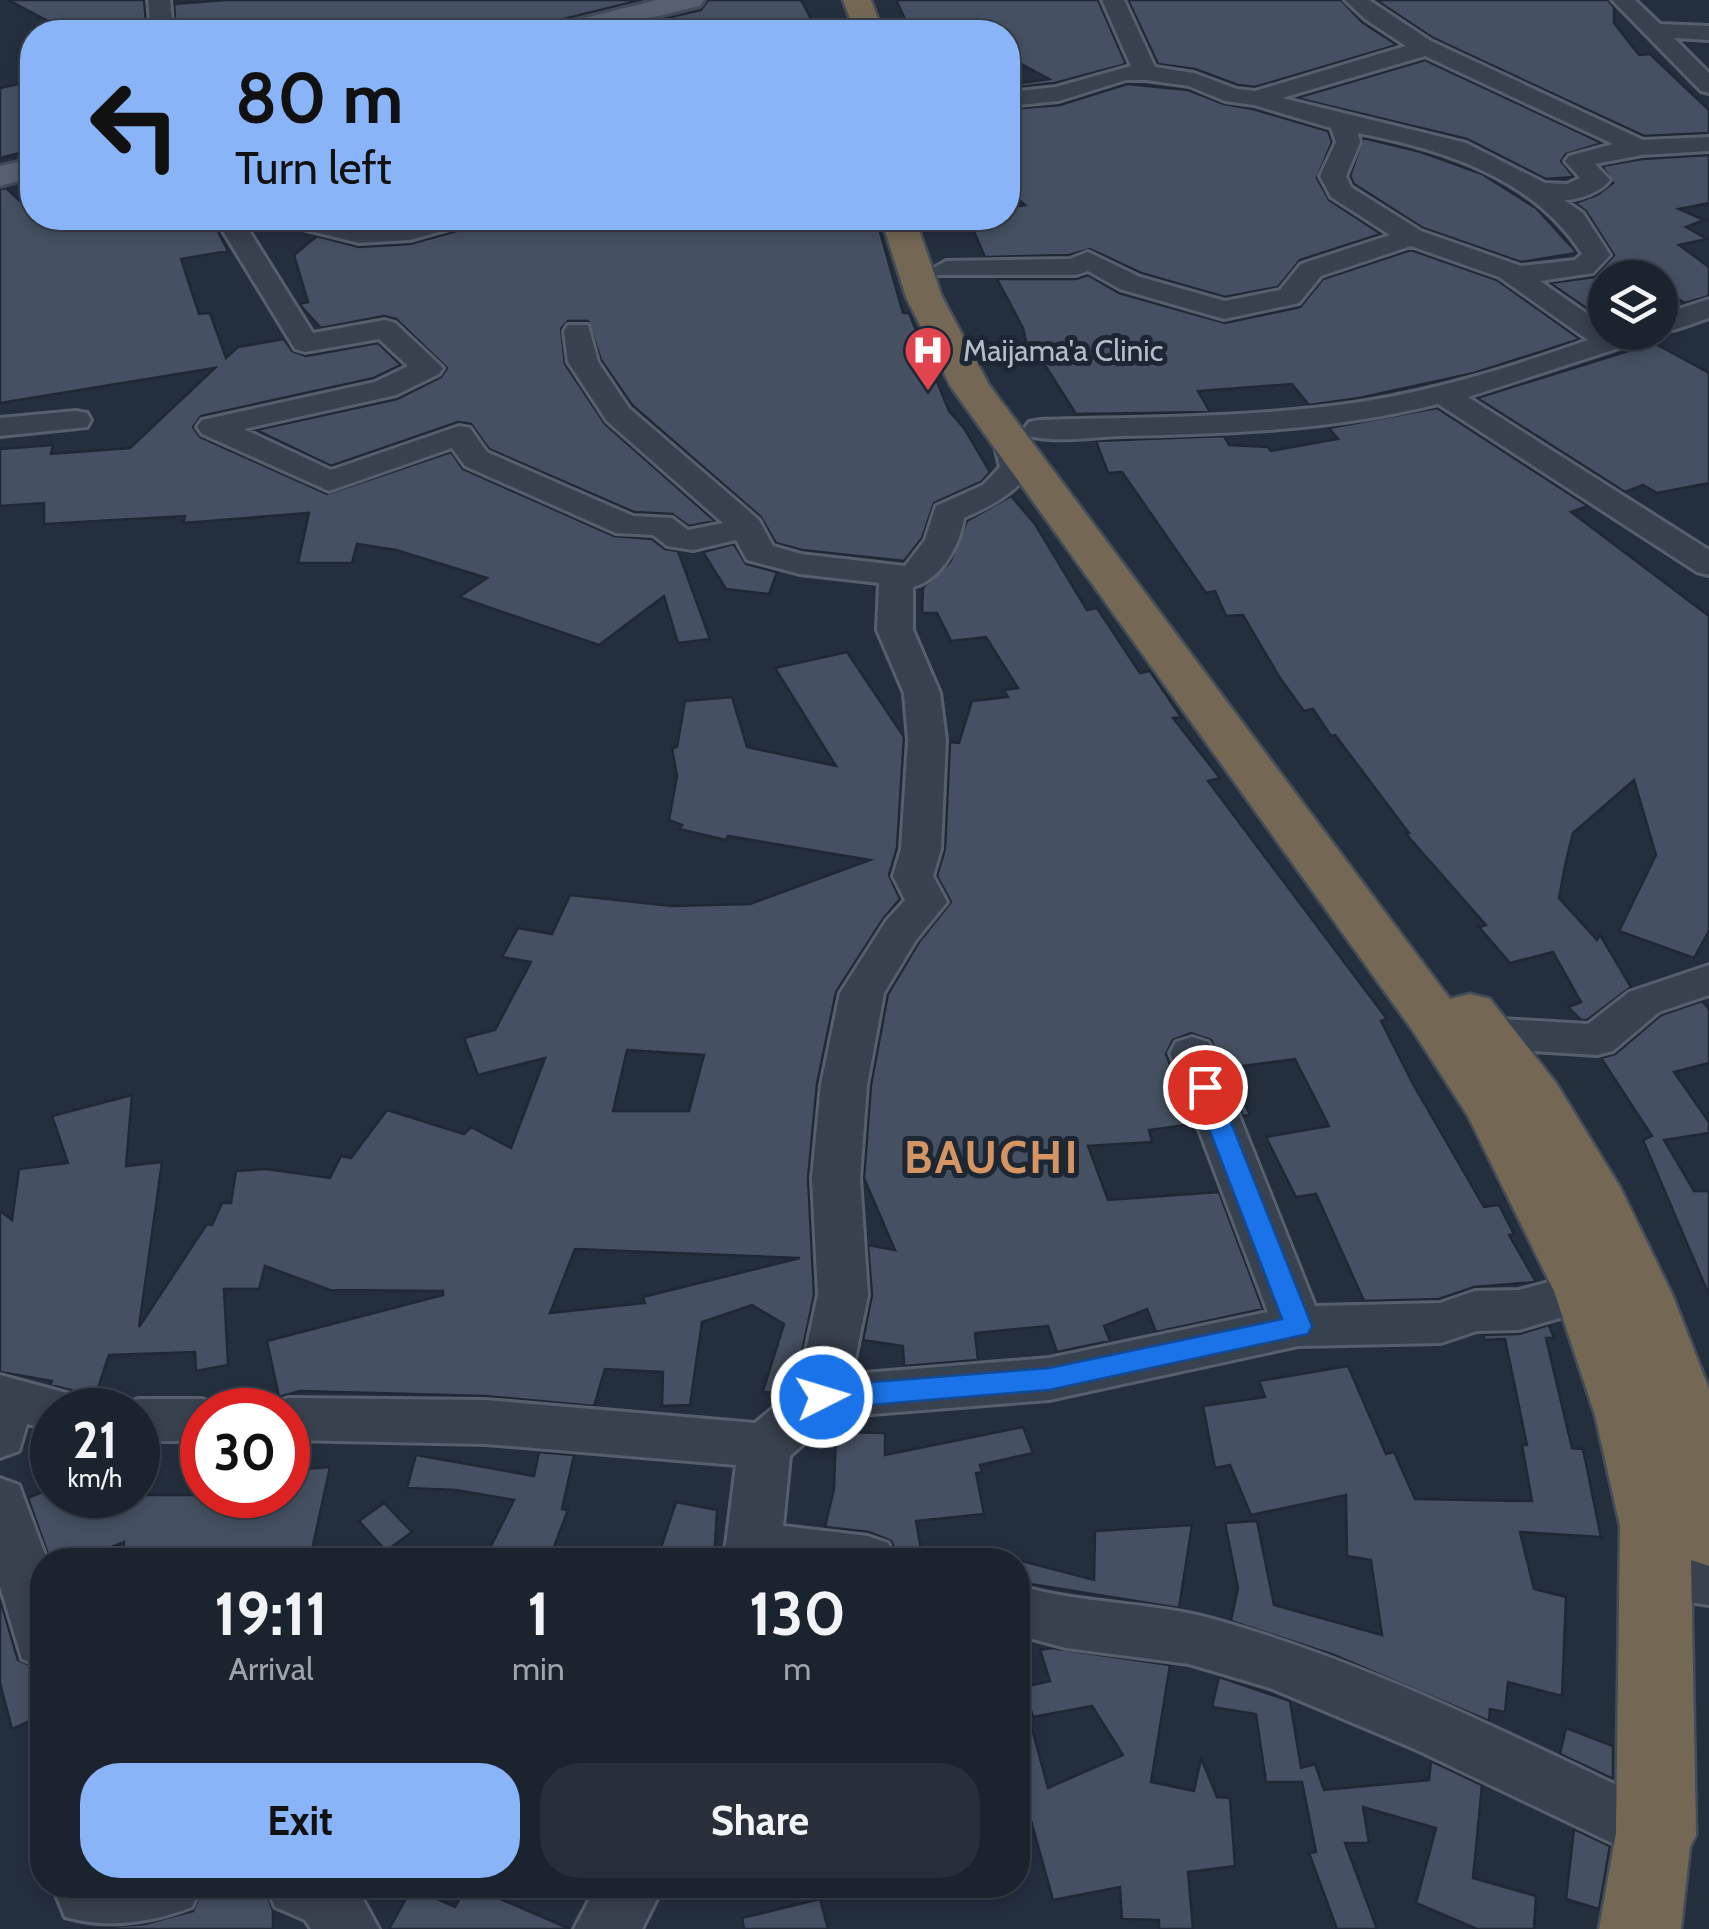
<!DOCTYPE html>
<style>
body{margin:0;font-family:Cabin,sans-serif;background:#282f3a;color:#f1f3f6;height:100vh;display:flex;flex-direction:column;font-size:38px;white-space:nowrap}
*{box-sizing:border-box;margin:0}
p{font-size:32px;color:#a0a4aa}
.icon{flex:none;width:55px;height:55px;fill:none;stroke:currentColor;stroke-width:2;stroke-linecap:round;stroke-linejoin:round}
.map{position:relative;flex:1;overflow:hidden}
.drawer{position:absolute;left:30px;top:1548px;width:1000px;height:350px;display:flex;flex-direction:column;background:#1b232e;border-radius:40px;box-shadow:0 5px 15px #0003,0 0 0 2px #39404a}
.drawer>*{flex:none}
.top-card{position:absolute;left:20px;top:20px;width:1000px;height:210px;border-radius:40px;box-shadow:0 5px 15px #0003,0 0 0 2px #39404a;background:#8ab4f8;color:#111;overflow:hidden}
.buttons{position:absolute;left:1588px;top:260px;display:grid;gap:20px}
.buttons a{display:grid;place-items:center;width:90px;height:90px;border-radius:50%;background:#1b232e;box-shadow:0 5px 15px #0003,0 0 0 2px #39404a;font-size:50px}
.speed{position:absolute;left:30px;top:1388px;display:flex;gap:20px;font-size:50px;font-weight:700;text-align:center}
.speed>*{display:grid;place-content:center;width:130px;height:130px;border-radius:50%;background:#1b232e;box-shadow:0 5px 15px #0003,0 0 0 2px #39404a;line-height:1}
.speed small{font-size:25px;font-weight:400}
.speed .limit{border:15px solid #d22;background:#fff;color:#111}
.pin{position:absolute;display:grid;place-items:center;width:85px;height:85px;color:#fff;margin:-42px;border:5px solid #fff;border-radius:50%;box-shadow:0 2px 10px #0007}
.me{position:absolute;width:110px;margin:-55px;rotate:85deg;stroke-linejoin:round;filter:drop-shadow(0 0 8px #0008)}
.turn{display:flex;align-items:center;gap:35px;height:210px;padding:0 50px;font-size:45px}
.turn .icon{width:130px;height:130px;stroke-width:2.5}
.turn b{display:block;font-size:70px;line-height:85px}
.eta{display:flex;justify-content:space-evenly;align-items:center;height:170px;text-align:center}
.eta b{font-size:60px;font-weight:700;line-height:70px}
.primary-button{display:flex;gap:20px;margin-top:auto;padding:20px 50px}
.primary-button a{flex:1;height:115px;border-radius:40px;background:#8ab4f8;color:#111;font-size:40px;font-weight:700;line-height:115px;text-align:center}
.primary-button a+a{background:#282f3a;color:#f1f3f6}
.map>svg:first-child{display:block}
</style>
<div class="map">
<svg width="1709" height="1929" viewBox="0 0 1709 1929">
<rect width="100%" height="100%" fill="#242f3e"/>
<g fill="#455162" stroke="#1f2835" stroke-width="2.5" fill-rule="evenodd">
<polygon points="8,0 144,0 147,32 69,32"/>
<polygon points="226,0 641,0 551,22 544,32 430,32 426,28 398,32 176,32 174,4"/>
<polygon points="708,0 801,0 818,32 607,32 701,10"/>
<polygon points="896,0 1098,0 1126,64 1055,83 1008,88 1008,85 1049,79 1008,57 1008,32 911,32"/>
<polygon points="1128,0 1341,0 1362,22 1397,45 1255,87 1238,85 1195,69 1158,64"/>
<polygon points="1376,0 1608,0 1614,7 1614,23 1639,55 1650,54 1709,110 1709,133 1644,136 1433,38"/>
<polygon points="1425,60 1602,143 1566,154 1561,161 1574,177 1546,179 1467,139 1296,98"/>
<polygon points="32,81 32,150 0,158 0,88"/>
<polygon points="1127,84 1188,90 1224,104 1253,109 1328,131 1332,142 1317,178 1329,200 1381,234 1300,260 1278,287 1225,297 1141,273 1090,249 1069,255 985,257 969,220 1008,218 1008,208 1025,205 1008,190 1008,109 1060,105"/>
<polygon points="1363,138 1421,152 1482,174 1536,208 1577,253 1521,262 1423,228 1354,184 1350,176"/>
<polygon points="1709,155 1709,203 1679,209 1704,220 1686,227 1707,239 1679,245 1709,267 1709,296 1685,303 1660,288 1660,278 1605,278 1605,321 1550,283 1594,277 1614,255 1586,211 1575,203 1597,195 1613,183 1602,166 1642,159"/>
<polygon points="6,188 32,212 32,218 42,221 211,218 228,251 181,259 199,314 210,313 226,358 238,347 284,339 292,351 306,356 378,343 401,365 374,378 201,416 193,427 200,437 327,494 451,452 463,469 614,536 652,539 665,549 678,551 710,639 678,643 664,596 599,645 459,597 487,578 396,550 357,544 352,563 298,563 309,513 183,523 185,516 44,524 44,503 0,506 0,449 53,445 51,454 130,448 215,368 0,403 0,189"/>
<polygon points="475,218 876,218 903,313 909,313 949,411 964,428 990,472 981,482 934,503 922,538 904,561 802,550 776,543 761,517 632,405 601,360 588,321 568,321 561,329 565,364 605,424 715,521 689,526 672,514 634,512 489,449 471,424 458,422 331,466 256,430 397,399 441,377 447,368 396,319 384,316 321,328 299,304 308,302 294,255 317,236 359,247 410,244 468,228"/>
<polygon points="1411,250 1497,280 1580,339 1474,373 1359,398 1309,405 1292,384 1198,391 1210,412 1076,414 1038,354 1029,354 1023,328 997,279 1076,279 1088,275 1119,293 1225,323 1300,307 1323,279"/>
<polygon points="1654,343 1709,373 1709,483 1657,493 1643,485 1625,492 1477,398"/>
<polygon points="1437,408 1588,506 1571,512 1709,616 1709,931 1694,958 1619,931 1656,855 1634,780 1573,833 1566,861 1559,898 1597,940 1600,935 1631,987 1587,1020 1581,1020 1568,1007 1581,1002 1553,952 1510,963 1479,927 1486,925 1406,834 1409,833 1335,735 1331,736 1313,709 1304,711 1280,678 1243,615 1226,616 1215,591 1206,593 1122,472 1108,473 1096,441 1224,436 1229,445 1268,447 1271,451 1338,439 1329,428"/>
<polygon points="1011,496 1035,524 1087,610 1097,608 1140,673 1150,671 1181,717 1173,718 1220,778 1208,781 1387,1019 1381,1021 1413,1084 1484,1207 1499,1205 1514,1234 1509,1235 1536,1282 1474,1287 1439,1299 1364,1301 1316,1194 1296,1197 1266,1137 1329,1126 1295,1059 1228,1068 1250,1115 1243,1116 1211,1040 1191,1033 1173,1040 1166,1054 1193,1124 1149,1130 1152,1142 1088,1146 1108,1200 1219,1192 1263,1309 1156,1332 1147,1309 1104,1326 1110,1341 1057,1352 1048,1326 975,1333 978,1360 904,1366 903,1346 863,1340 872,1295 868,1245 895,1250 864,1178 871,1085 888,994 919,942 951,902 937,876 945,849 950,742 959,743 972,701 1008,697 1004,690 1018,688 986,637 951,641 937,613 922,613 923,587 950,562 967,521"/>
<polygon points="734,544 746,564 777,572 769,594 726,589 703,552"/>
<path d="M847,652L904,737L897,848L889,875L900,899L883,919L836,992L817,1084L808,1178L814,1295L795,1385L783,1395L763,1391L784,1324L752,1305L702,1322L690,1405L662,1406L663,1372L605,1369L594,1406L486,1396L300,1391L279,1397L267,1341L443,1295V1291L330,1290L265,1266L259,1289H224L228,1365L196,1371L195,1352L109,1355L94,1400H81L75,1391L50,1385L52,1381L0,1372V1211L12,1220L19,1169L68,1163L52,1116L132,1095L126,1166L162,1162L139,1327L207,1224L212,1225L222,1203H231L236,1171L266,1169L330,1178L341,1156L351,1158L387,1110L464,1134L471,1127L511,1148L545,1058L478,1075L464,1038L495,1030L531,962L502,957L518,928L552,934L570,895L672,906L750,904L870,860L728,836L726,840L679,829L682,825L669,820L677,776L672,748L677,747L685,701L732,697L747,747L836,766L775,668ZM627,1050L704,1055L689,1111H613ZM575,1249L800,1258L643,1297L645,1303L550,1313Z"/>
<polygon points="1702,1001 1709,1009 1709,1063 1674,1072 1709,1122 1709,1133 1664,1140 1694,1191 1709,1191 1709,1295 1643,1140 1652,1136 1601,1058 1615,1054 1661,1015"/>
<polygon points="1549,1325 1554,1338 1546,1338 1572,1448 1583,1449 1601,1537 1520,1532 1534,1589 1566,1597 1562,1696 1508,1682 1505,1712 1490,1709 1489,1721 1334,1655 1231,1621 1238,1588 1225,1523 1257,1521 1274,1605 1382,1635 1371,1560 1347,1556 1346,1495 1251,1515 1230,1465 1215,1468 1203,1406 1265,1397 1259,1381 1348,1366 1386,1454 1394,1452 1415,1499 1532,1501 1522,1445 1527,1445 1505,1339 1485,1340 1483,1335 1519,1334"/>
<polygon points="1023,1427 1033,1453 980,1465 982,1472 976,1473 984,1514 916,1521 923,1560 900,1560 891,1541 869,1532 825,1527 834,1489 836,1432 885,1433 885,1455"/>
<polygon points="539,1452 574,1455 562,1509 568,1510 549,1560 489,1550 514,1500 456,1490 407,1488 416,1455 534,1476"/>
<polygon points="330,1467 310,1559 123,1560 124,1542 78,1560 50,1560 28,1498 49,1489 52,1495 288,1495 288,1470"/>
<polygon points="676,1502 717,1510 714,1560 657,1560"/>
<polygon points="384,1503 412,1532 386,1551 359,1521"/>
<polygon points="1192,1525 1179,1608 1018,1582 1018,1560 1094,1580 1095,1531"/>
<polygon points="0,1599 18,1660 42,1670 42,1716 12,1729 0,1683"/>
<polygon points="1052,1648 1170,1665 1151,1782 1194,1791 1201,1758 1217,1797 1230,1798 1235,1866 1188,1872 1193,1929 1159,1929 1159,1920 1122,1919 1120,1887 1053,1900 1030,1817 1018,1819 1018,1712 1027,1710 1048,1788 1123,1755 1092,1706 1033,1717 1024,1687 1050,1681 1040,1650"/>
<polygon points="1219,1677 1290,1701 1301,1768 1315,1764 1324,1790 1429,1780 1431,1761 1482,1785 1473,1878 1536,1896 1534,1929 1477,1929 1416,1903 1436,1828 1363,1807 1369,1843 1345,1843 1377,1929 1337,1929 1309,1853 1316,1852 1302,1782 1266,1782 1256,1714 1212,1707"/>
<polygon points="1566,1728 1613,1746 1613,1779 1560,1754"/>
<polygon points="1574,1829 1610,1846 1599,1909 1566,1899"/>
<polygon points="204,1885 263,1885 273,1910 273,1929 82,1929 145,1924 193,1911"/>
<polygon points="468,1885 570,1929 389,1929 412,1888 455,1907"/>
<polygon points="820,1899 828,1929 744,1929 742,1918"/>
</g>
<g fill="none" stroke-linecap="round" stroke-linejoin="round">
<g stroke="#565f6c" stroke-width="6">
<g id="minor">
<polygon points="148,0 170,0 173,32 151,32"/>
<path d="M1102,0H1124L1155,67L1194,73L1237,89L1255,91L1406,46L1365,19L1345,0H1369L1431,41L1643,140L1709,137V151L1642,155L1595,164L1610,180C1601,192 1579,200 1564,200L1583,213L1610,255L1593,273L1540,281L1605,326V332H1654L1650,338L1468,397L1709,550V575L1697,572L1438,404C1334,430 1228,434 1122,436C1092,437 1058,443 1029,436L1024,429L1029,422L1040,420C1147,417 1254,418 1360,402C1438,390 1514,366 1588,340L1499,277L1411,246L1321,276L1299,303L1224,319L1120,289L1088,271L1076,275H936L932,269L946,261L1070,259L1088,252L1140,277L1225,301L1280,290L1301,264L1390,235L1331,197L1320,176L1336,142L1331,128L1254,105L1225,101L1189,86L1146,80H1126L1059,101L1008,106V92L1056,87L1131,66ZM1425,56L1613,144L1569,156L1565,161L1580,178L1567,184L1545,183L1466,143L1282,98ZM1358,133C1442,149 1534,178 1582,254L1575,260L1521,266L1421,231L1351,187L1346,176L1360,142Z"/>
<polygon points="1612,0 1635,0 1660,24 1709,26 1709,40 1674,38 1709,73 1709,93 1701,91"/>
<path d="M215,218H241L313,333L385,320L395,323L443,368L439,374L396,395L244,429L331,470L459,426L470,428L487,452L633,516L672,518L688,530L723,523L607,421L568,362L564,331L568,325H588L598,362L629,408L759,520L773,546L801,554L905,566L925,540L936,506L983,485L1000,467L993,438L998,431H1020L1032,469C1014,495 992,505 964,518C960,545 941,580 913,587V630L940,693L946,740L941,849L933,876L947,902L916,940L884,993L867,1085L860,1178L868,1295L852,1374L1049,1358L1268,1312L1170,1053L1176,1042L1192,1037L1208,1042L1214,1053L1315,1306L1440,1303L1475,1291L1519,1290L1586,1272L1603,1277L1611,1291L1603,1305L1519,1330L1477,1331L1441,1343L1298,1346L1049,1400L834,1417L790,1456L783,1526L868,1536L888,1543L896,1560H718L726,1545L736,1465L486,1444L288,1440V1410H266L270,1404L288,1398L486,1400L755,1423L798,1387L818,1295L812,1178L821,1085L840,993L886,921L905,900L893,876L901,849L908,740L904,693L877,630L879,583L800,574L747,560L736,540L693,550L667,546L653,535L616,533L465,466L452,448L329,491L202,434L197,427L202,420L375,382L408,366L379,339L305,352L295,349Z"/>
<polygon points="279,218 322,218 359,227 408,224 431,218 471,218 467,224 410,240 359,243 283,224"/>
<path d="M1709,299V318C1692,323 1673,333 1655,332H1660V315Z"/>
<polygon points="76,411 87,413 91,420 87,427 0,436 0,418"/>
<polygon points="1709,965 1709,995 1659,1012 1613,1051 1597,1055 1484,1048 1468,1044 1462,1033 1468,1022 1484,1018 1588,1024 1629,992"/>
<polygon points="0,1375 74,1395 82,1410 52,1410 52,1430 27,1424 19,1451 0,1458"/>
<polygon points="138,1399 202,1399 220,1405 223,1410 202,1410 202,1441 138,1441 138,1410 117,1410 120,1405"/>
<polygon points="0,1478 19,1485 47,1560 42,1560 42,1667 22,1659 0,1586"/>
<polygon points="1653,1549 1709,1557 1709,1605 1653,1597 1633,1590 1625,1573 1633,1556"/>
<path d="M1018,1585C1082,1605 1149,1601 1213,1619C1375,1664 1526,1743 1678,1814L1687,1835L1678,1856L1656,1864L1417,1750L1270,1688L1189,1664L1066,1648L1018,1635Z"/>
<path d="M60,1885H201L192,1907C151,1923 107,1929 65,1917L56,1895Z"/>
<polygon points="266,1885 355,1885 379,1929 311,1929 305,1920 275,1907"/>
<polygon points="597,1885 664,1885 642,1929 574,1929"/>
</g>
</g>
<g stroke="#414a57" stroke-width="6">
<g id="major">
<polygon points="657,0 704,0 700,6 593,32 548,32 552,26"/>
<polygon points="32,159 32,177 0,186 0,166"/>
</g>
</g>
<g stroke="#434c59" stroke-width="5">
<g id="highway">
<polygon points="843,0 871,0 883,32 855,32"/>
<polygon points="881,218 915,218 942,297 989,385 1450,999 1470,994 1490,999 1556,1083 1620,1187 1672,1294 1709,1389 1709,1566 1691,1560 1696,1835 1690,1847 1681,1929 1599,1929 1616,1833 1620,1526 1595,1415 1554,1291 1468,1116 1413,1031 951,387 906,297"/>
</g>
</g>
<use href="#minor" fill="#38414e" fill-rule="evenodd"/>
<use href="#major" fill="#56606e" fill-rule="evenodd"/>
<use href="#highway" fill="#746855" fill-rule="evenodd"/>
</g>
<polygon fill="#1a73e8" stroke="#114b97" stroke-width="2.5" points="1205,1079 1217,1087 1312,1326 1308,1334 1049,1390 822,1409 812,1405 808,1397 812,1389 822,1386 1049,1368 1282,1319 1193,1087"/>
<defs>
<g id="hospital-pin" transform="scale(2.5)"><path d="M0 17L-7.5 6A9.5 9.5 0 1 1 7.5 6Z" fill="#e0444e" stroke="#1d2633"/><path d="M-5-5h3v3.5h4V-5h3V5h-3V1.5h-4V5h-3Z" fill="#fff"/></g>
</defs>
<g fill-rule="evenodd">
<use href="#hospital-pin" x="928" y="350"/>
</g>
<g text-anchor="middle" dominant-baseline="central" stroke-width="10" stroke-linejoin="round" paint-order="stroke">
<g font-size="30" fill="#b4bcc9" stroke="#1d2633" text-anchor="start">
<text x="963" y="350">Maijama'a Clinic</text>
</g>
<g font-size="45" font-weight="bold" letter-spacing="2.5" fill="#d59563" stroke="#1d2633">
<text x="992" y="1157">BAUCHI</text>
</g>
</g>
</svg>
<div class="buttons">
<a><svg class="icon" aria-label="layers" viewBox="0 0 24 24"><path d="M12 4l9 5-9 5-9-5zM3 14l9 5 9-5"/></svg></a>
</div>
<div class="speed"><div>21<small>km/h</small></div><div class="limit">30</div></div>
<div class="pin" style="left:1205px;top:1087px;background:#d93025"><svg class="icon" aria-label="arrive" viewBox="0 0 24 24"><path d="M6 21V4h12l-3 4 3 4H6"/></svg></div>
<svg class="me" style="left:822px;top:1397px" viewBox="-20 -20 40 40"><circle r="17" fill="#1a73e8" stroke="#fff" stroke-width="3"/><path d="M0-11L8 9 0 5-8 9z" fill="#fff"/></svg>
<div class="top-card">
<div class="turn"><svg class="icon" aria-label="left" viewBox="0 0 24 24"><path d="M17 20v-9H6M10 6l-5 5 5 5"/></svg><div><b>80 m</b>Turn left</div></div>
</div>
<section class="drawer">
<div class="eta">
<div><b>19:11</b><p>Arrival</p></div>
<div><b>1</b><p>min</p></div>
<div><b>130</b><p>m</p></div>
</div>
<div class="primary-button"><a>Exit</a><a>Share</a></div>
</section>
</div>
